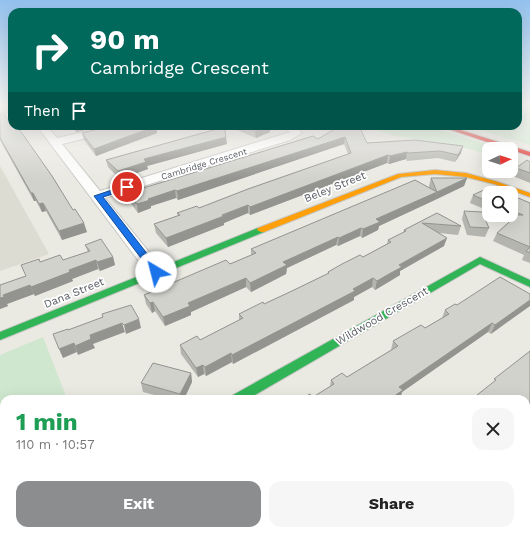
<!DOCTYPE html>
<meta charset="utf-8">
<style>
body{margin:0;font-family:"Work Sans",sans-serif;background:#f6f6f6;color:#222;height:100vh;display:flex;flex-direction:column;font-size:15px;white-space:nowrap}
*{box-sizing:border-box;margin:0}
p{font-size:13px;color:#767676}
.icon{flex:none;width:22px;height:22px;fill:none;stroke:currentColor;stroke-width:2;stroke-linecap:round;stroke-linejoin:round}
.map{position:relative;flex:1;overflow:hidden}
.panel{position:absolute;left:0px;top:395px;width:530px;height:140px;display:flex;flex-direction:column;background:#fff;border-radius:12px 12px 0 0;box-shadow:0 4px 16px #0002}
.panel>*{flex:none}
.banner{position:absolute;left:8px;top:8px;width:514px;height:122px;border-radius:12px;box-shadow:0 4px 16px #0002;background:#00695c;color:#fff;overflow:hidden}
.needle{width:26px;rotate:86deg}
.tools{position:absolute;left:482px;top:142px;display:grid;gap:8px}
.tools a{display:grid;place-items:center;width:36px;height:36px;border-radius:8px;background:#fff;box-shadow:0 4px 16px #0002;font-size:20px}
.pin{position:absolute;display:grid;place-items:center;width:34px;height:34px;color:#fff;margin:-17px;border:2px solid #fff;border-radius:50%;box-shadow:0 1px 4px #0007}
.me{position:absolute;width:44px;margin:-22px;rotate:323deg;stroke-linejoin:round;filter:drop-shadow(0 0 3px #0008)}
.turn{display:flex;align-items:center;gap:14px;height:84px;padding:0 16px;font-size:18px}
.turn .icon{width:52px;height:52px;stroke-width:2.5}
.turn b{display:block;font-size:28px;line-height:34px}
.then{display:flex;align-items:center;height:38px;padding:0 16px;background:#0003;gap:8px;font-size:15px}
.round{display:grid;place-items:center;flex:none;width:42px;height:42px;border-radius:12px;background:#f6f6f6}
.overview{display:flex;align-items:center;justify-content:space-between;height:68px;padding:0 16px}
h1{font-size:24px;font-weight:700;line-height:30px;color:#1e9e55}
.action{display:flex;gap:8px;margin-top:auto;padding:8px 16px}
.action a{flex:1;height:46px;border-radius:12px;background:#8b8d8f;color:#fff;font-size:16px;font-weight:700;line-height:46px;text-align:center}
.action a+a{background:#f6f6f6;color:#222}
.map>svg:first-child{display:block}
</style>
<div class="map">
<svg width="530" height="535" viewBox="0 0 530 535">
<rect width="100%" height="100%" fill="#eae9e2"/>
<polygon fill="#dcdcd2" points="0,166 49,254 0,271"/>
<g fill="#cfe7ce">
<polygon points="518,105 530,105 530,145 467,126 518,126"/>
<polygon points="364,126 428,126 501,149 489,149 489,154 449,144 395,136"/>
<polygon points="43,337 67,399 4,399 4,531 125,531 126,535 0,535 0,355"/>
</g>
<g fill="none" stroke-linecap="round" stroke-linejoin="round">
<g stroke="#c7c8c6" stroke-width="2">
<g id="street">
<polygon points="12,112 12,118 0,120 0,114"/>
<polygon points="37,126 47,126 57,138 110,126 128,126 127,128 62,144 100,191 290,132 283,126 296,126 302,133 290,140 105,198 162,268 164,272 162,276 156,277 150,276"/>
<polygon points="530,476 530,504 526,506 526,478"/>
<polygon points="302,531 329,531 331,535 303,535"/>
<polygon points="472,531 501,531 500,535 470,535"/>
</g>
</g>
<g stroke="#c6c6c5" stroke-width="2">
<g id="fast">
<polygon points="258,228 261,228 265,230 264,232 0,340 0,332"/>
<polygon points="480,257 530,280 530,287 480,264 248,399 231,399 233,395"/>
</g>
</g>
<g stroke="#c6c6c5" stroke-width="2">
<polygon id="slow" points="435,170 466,173 498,182 530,193 530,197 494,184 466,177 435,174 401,177 264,232 261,232 257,230 258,228 398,174"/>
</g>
<g stroke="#c6c6c5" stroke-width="2">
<polygon id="jam" points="439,126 448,126 530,152 530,156"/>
</g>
<g stroke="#c5cbc9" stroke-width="3.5" stroke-dasharray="6 3" stroke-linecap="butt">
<polyline points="0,491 4,492"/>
<polyline points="100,531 110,535"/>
<polyline points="130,535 137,531"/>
</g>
<use href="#street" fill="#fcfcfb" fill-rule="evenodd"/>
<use href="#fast" fill="#30b455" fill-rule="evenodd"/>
<use href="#slow" fill="#ff9f0a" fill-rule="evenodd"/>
<use href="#jam" fill="#e5322d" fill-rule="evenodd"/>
</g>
<g fill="#b5b5b0">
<polygon points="0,114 87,232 62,240 46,211 42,212 36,201 34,201 0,140"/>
<polygon points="71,126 103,126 76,132"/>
<polygon points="228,126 270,126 270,132 256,138"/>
<polygon points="337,127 367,143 461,153 455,162 438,158 407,161 406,159 389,164 387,163 250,215 248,213 224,223 224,225 168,247 156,233 154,224 178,216 177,213 199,208 348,154 344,144 178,200 176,198 151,206 151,208 138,213 129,201 127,193 318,139 337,128"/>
<polygon points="82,133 157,133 96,156 84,140"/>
<polygon points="227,144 147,166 148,169 120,179 108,167 106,160"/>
<polygon points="530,162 530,183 513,176 516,168"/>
<polygon points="496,171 505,171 504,173"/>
<polygon points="431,178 467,178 464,186 379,226 378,230 362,238 360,236 338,246 336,245 287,268 286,274 251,292 246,287 191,312 191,315 165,326 155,311 152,313 146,304 144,295 230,264 251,255 251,249 429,188 429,186"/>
<polygon points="489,193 489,211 470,203 473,195"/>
<polygon points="511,195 530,203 530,263 522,260 524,255 493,241 497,233 511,220 499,215 511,215"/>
<polygon points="464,211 489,228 485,237 467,235 462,219"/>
<polygon points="437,213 461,226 458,235 439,233 444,246 400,271 400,275 387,283 375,290 372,287 354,297 354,300 233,364 232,362 206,376 204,374 198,377 181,354 180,345 200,340 239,320 239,314 264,304 292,291 327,274 328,272 363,257 387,244 388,240 403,233 404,230"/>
<polygon points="85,245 113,257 115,265 100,271 98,269 72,279 73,281 35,296 34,294 7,304 8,306 0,309 0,285 26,276 40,262 63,260 88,252"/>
<polygon points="530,294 491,334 488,332 402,392 400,399 301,399 313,397 330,387 331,380 347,377 391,350 393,341 425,328 442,318 445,310 457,305"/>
<polygon points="191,373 192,382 184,399 169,399 143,392 141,383"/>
<polygon points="183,531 256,531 259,535 185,535"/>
<polygon points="362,531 415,531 410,535 365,535"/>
</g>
<g fill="#939390">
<polygon points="74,126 103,126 76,132"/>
<polygon points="156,126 157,133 96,156 94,149"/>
<polygon points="268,126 270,126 270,132 256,138 255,131"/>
<polygon points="226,137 227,144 147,166 148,169 120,179 118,171 144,159"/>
<polygon points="345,137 344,144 178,200 177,191"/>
<polygon points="463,146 461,153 455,162 458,155"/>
<polygon points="407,152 406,159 389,164 390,156"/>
<polygon points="388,155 387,163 250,215 250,207"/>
<polygon points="467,178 464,186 435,200 437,192"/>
<polygon points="175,190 176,198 151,206 151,208 138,213 137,204 148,199"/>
<polygon points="437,192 435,200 379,226 378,230 362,238 363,229 376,219"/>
<polygon points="31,193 33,193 36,201 34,201"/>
<polygon points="43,203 46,211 42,212 39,204"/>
<polygon points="248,205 248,213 224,223 224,225 168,247 166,238"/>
<polygon points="84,223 87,232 62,240 59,231"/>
<polygon points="361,228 360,236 338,246 339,238"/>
<polygon points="338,237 336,245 287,268 286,274 251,292 250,283 283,262"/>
<polygon points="447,238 444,246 400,271 400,275 375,290 377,281 399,265"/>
<polygon points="113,257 115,265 100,271 97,262"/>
<polygon points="96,260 98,269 72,279 73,281 35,296 31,287 69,270"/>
<polygon points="246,278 246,287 191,312 191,315 165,326 163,317 188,303"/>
<polygon points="373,278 372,287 354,297 354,300 233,364 232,355"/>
<polygon points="30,285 34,294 7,304 8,306 0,309 0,298 3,295"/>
<polygon points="530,300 530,306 491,334 495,325"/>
<polygon points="153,302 155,311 152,313 150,303"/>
<polygon points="139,319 141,328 126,334 124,325"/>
<polygon points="122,323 125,332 93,344 95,348 78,355 75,346 90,335"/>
<polygon points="492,323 488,332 402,392 400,399 390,399 399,387"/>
<polygon points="74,343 77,352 63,358 59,349"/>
<polygon points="231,353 232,362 206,376 205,367"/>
<polygon points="203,365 204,374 198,377 196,368"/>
<polygon points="191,373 192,382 184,399 181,399 180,394"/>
<polygon points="530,407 530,411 526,414 526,410"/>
<polygon points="372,531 374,531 373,535 370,535"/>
<polygon points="388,531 390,531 388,535 383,535"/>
<polygon points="410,531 415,531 410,535 406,535"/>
</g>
<g fill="#d2d2cd" stroke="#939390">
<polygon points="0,114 4,114 12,124 12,126 17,126 52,176 73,210 75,209 84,223 59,231 43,203 39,204 33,193 31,193 0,138"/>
<polygon points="111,126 156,126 94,149 82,133"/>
<polygon points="244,126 268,126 255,131"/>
<polygon points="339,126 359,126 367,143 415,140 463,146 458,155 440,151 408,153 407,152 390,156 388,155 250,207 248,205 222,215 224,216 166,238 154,224 180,215 177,213 197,206 199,208 248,189 351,153 345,137 177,191 175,190 148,199 150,200 137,204 127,193 313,136 318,139 333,130 339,128 337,127"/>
<polygon points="224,127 226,137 144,159 146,162 118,171 106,160"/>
<polygon points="527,160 530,162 530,173 516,168"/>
<polygon points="431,178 467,178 437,192"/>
<polygon points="415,180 437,192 376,219 380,222 363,229 361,228 339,238 338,237 283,262 287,265 250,283 246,278 188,303 190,306 163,317 153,302 150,303 144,295 226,260 230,264 256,253 251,249"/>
<polygon points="490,187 505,193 489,193 489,202 473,195"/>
<polygon points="511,195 530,203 530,253 526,251 530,247 497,233 517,215 523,215 511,210"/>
<polygon points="464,211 482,212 489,228 470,227"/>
<polygon points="437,213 461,226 422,223 447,238 399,265 402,267 389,274 377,281 373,278 353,289 355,291 232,355 231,353 205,367 203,365 196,368 180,345 197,336 200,340 243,318 239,314 263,302 264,304 292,291 329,273 328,272 342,264 360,255 363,257 391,242 388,240 406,231 404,230"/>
<polygon points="101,239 113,257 97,262 96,260 69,270 70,272 31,287 30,285 3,295 4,297 0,298 0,285 26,276 21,265 39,259 40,262 60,255 63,260 90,251 85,245"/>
<polygon points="500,277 530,294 530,300 495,325 492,323 399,387 403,390 390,399 384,399 382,397 380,399 301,399 310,394 313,397 334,384 331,380 342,373 347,377 398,346 393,341 421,325 425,328 449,314 445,310 455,304 457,305"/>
<polygon points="131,305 139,319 124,325 122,323 90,335 91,339 75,346 74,343 59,349 53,334 68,329 68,330 103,317 102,314"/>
<polygon points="530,351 530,407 526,410 526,399 472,399 496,380 494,379"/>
<polygon points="153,363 191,373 180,394 141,383"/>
<polygon points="185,531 256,531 259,535 187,535"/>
<polygon points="377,531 388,531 383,535 380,535"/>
<polygon points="395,531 410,531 406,535 398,535"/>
</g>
<linearGradient id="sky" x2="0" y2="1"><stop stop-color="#93c1ee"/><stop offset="0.58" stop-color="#f6f5f2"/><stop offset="1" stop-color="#f6f5f2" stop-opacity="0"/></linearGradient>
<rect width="530" height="180" fill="url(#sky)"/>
<polygon fill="#1a73e8" stroke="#114b97" points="127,185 129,186 129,189 103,197 159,269 161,272 159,274 153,274 94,196"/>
<g text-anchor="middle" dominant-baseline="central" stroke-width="3.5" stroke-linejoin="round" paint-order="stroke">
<g font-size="9" fill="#585c62" stroke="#fff">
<text transform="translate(204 164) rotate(-17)">Cambridge Crescent</text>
</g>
<g font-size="11" fill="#585c62" stroke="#fff">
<text transform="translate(335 187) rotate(-22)">Beley Street</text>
<text transform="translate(74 293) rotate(-22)">Dana Street</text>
<text transform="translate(382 316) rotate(-30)">Wildwood Crescent</text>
</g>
</g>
</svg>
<div class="tools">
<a><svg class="needle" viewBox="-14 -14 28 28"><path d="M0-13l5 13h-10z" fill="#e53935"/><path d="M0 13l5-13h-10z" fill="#767676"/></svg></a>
<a><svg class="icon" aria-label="search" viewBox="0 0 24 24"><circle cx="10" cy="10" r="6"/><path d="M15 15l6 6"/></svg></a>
</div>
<div class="pin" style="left:127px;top:187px;background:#d93025"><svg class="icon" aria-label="arrive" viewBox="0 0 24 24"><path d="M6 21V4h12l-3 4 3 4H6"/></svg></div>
<svg class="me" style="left:156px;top:272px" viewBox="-20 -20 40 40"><circle r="19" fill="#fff"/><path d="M0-13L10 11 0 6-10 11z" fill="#1a73e8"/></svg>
<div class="banner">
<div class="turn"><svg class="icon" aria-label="right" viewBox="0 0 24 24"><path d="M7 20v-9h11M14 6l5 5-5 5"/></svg><div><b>90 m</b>Cambridge Crescent</div></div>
<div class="then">Then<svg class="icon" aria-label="arrive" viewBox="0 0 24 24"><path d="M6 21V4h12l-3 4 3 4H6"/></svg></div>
</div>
<section class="panel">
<div class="overview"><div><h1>1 min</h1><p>110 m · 10:57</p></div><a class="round"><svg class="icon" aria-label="close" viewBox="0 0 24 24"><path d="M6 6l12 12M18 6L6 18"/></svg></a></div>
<div class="action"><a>Exit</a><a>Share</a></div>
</section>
</div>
